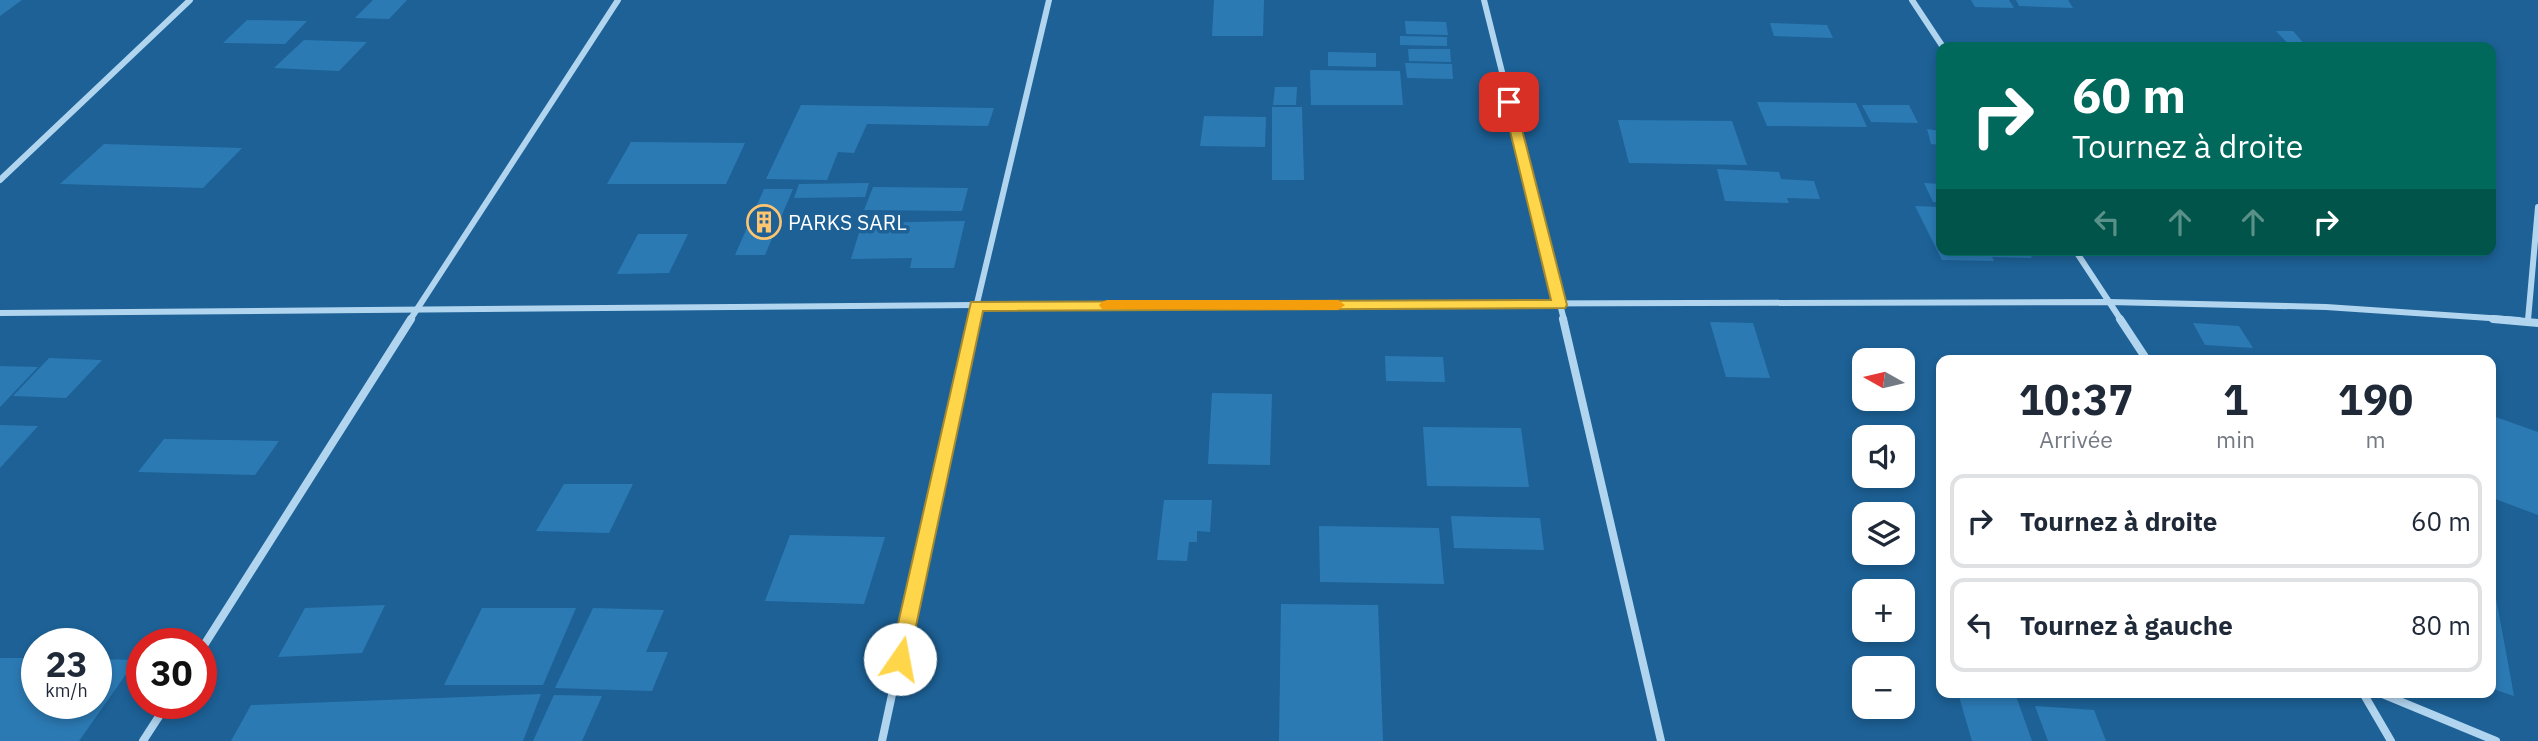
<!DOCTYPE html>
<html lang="fr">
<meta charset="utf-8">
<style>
body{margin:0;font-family:"IBM Plex Sans",sans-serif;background:#f2f2f3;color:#1f2937;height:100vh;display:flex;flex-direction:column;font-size:26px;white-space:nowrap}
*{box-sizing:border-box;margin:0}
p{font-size:23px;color:#747a83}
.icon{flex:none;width:38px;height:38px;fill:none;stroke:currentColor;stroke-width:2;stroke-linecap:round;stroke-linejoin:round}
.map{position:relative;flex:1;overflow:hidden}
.panel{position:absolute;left:1936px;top:355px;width:560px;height:343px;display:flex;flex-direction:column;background:#fff;border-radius:14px;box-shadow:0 4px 10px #0003}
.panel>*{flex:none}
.banner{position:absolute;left:1936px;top:42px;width:560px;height:214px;border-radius:14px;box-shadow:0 4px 10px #0003;background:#00695c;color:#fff;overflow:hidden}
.needle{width:46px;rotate:278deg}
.fabs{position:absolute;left:1852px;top:348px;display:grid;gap:14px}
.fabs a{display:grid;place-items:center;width:63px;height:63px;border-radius:14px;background:#fff;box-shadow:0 4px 10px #0003;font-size:35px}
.speed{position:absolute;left:21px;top:628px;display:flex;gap:14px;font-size:35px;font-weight:700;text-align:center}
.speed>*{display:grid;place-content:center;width:91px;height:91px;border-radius:50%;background:#fff;box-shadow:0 4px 10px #0003;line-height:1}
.speed small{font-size:18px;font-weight:400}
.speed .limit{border:10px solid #d22;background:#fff;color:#111}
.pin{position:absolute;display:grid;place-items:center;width:60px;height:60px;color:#fff;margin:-30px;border-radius:14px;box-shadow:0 4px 10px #0006}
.me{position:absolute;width:77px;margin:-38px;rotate:12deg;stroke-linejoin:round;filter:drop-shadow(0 0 5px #0008)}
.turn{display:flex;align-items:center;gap:24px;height:147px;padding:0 21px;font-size:32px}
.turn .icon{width:91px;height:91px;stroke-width:2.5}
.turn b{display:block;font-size:49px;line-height:60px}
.lanes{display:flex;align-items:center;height:66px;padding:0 21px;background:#0003;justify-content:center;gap:35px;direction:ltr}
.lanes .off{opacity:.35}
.eta{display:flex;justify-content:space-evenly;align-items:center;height:119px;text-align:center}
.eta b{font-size:42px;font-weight:700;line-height:49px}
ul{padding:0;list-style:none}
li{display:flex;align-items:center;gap:21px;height:94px;margin:0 14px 10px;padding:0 7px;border:4px solid #e0e1e3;border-radius:14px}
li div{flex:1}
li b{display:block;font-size:26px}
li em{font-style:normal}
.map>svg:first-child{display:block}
</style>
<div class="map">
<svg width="2538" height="741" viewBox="0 0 2538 741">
<rect width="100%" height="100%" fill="#1d6196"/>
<g fill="#2c7ab4">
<polygon points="0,0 22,0 0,16"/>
<polygon points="373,0 407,0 389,19 355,18"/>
<polygon points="1214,0 1264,0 1263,36 1212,36"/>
<polygon points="1971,0 2009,0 2014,8 1975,7"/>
<polygon points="2016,0 2068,0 2073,8 2019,6"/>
<polygon points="247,20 307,21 285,44 223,43"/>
<polygon points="1405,21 1446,22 1448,35 1406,34"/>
<polygon points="1770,23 1827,25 1833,38 1774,36"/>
<polygon points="2276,31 2293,31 2307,47 2291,47"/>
<polygon points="1400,36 1447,37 1447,46 1400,45"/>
<polygon points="304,40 367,42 339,71 274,68"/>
<polygon points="1408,49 1450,49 1451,62 1409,61"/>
<polygon points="1328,52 1376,53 1376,67 1328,66"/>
<polygon points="1405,63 1452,64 1453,79 1407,78"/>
<polygon points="1310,70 1400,71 1403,105 1311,105"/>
<polygon points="1275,87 1297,87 1296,105 1273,105"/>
<polygon points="1757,102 1856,103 1867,127 1767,126"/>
<polygon points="801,105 994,108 988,126 867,124 854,153 838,152 827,180 766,179"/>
<polygon points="1862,105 1909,105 1918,123 1871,122"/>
<polygon points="1272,107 1302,107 1304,180 1272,180"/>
<polygon points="1204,116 1266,117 1265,147 1200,146"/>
<polygon points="1618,120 1732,121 1747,165 1629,163"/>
<polygon points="1927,129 1941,131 1941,145 1931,144"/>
<polygon points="631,142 745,143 726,184 607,184"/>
<polygon points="104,144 242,148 203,188 60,184"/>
<polygon points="1717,169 1779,172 1781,179 1814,181 1820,199 1787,198 1789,203 1725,201"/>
<polygon points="869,183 865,197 794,198 799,184"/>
<polygon points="1924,183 1941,184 1941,202 1933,202"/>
<polygon points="873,187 968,188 962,211 864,210"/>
<polygon points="764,189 793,189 765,255 735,255"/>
<polygon points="1915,206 1941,207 1941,250 2028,250 2032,258 1992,257 1994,261 1942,260"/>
<polygon points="965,221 954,268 910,268 912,258 851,259 862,223"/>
<polygon points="638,234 688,234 669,273 617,274"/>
<polygon points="1710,322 1753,323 1770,378 1726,377"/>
<polygon points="2193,323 2239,326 2253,348 2205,345"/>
<polygon points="1385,356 1443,357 1445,382 1386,381"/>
<polygon points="49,358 102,360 66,398 13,396"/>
<polygon points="0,366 38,367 0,407"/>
<polygon points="1212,393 1272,394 1270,465 1208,464"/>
<polygon points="2490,415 2538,432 2538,515 2490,497"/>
<polygon points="0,425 38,426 0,468"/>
<polygon points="1423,427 1521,428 1529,487 1427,486"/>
<polygon points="164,439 279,441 255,475 138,472"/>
<polygon points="564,484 633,484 609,533 536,531"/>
<polygon points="1164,500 1212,500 1210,532 1197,531 1197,542 1189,542 1187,561 1157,560"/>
<polygon points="1451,516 1540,518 1544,550 1454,548"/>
<polygon points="1319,526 1439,528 1444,584 1320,582"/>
<polygon points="790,535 885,537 864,604 765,601"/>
<polygon points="2490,576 2492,576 2514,696 2490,688"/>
<polygon points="1281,604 1378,605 1383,741 1279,741"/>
<polygon points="385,605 362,653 278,657 305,608"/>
<polygon points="482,608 576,608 543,685 444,685"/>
<polygon points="593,608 664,610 646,652 668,652 652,691 555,688"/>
<polygon points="0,658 37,658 37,704 96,704 96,659 136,660 79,741 0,741"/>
<polygon points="1958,693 2015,693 2032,741 1972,741"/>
<polygon points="541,694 523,741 231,741 251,705"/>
<polygon points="554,695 602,696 582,741 533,741"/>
<polygon points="2035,706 2094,710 2106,741 2048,741"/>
</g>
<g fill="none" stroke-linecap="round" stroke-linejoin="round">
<g stroke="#b1d5ef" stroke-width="6">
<polyline points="1484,0 1564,320"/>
<polyline points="1912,0 1943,47"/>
<polyline points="0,180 190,0"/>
<polyline points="2075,250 2121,320"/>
<polyline points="0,313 976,305 2109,302 2326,307 2519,320"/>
<polyline points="410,320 618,0"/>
<polyline points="973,320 1049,0"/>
<polyline points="2528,320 2538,207"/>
</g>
<g stroke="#b1d5ef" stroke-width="8">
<polyline points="1563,319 1661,741"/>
<polyline points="2120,319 2147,360"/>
<polyline points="2493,319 2538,323"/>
<polyline points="201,650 411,319"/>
<polyline points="2363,693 2391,741"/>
<polyline points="2380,693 2496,741"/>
<polyline points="143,741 167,704"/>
<polyline points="882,741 973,319"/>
</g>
</g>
<polygon fill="#ffd54a" stroke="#a68a30" stroke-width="2" points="1509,98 1515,102 1567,305 1565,308 983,311 909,659 906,665 900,668 893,665 890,659 971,302 1551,300 1503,102"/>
<polygon fill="#f59e0b" points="1107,300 1338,300 1345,305 1338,310 1102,309 1099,305 1102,302"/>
<defs>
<g id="building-ring" transform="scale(1.75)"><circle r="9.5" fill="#1d6196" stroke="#fec470" stroke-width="1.5"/><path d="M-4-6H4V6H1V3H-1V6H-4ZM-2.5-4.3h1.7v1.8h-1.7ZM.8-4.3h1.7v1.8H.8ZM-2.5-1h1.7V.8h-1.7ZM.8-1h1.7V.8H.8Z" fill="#fec470"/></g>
</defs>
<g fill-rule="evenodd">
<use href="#building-ring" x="764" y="222"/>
</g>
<g text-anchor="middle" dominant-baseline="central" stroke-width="7" stroke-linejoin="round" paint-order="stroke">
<g font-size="21" fill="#fff" stroke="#1d6196" text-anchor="start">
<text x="788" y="222">PARKS SARL</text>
</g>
</g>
</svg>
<div class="fabs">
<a><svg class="needle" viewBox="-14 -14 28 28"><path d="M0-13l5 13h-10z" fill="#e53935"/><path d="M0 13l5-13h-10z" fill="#747a83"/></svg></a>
<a><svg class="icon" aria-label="sound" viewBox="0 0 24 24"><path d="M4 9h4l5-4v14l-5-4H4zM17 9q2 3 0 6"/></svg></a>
<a><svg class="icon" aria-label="layers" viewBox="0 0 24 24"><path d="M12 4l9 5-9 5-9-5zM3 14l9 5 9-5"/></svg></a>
<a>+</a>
<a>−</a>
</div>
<div class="speed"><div>23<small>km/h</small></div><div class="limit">30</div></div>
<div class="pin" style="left:1509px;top:102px;background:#d93025"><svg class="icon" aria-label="arrive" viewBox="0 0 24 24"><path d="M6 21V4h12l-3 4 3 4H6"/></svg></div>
<svg class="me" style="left:900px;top:659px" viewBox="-20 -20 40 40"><circle r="19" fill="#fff"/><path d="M0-13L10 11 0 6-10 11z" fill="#ffd54a"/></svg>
<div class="banner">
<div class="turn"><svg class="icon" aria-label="right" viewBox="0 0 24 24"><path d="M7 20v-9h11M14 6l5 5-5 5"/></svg><div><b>60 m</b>Tournez à droite</div></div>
<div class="lanes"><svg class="icon off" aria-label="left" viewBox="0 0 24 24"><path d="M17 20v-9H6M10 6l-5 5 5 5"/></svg><svg class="icon off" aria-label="ahead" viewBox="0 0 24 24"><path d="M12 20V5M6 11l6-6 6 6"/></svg><svg class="icon off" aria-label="ahead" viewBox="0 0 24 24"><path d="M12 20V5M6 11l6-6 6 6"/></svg><svg class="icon" aria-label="right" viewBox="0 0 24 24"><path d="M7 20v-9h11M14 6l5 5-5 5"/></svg></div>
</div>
<section class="panel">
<div class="eta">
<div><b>10:37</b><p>Arrivée</p></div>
<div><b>1</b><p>min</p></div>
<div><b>190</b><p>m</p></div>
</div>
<ul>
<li><svg class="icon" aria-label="right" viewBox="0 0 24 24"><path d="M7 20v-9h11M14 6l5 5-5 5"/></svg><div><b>Tournez à droite</b></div><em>60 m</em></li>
<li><svg class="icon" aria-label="left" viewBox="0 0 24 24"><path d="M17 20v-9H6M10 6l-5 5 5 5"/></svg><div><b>Tournez à gauche</b></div><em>80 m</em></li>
</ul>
</section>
</div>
